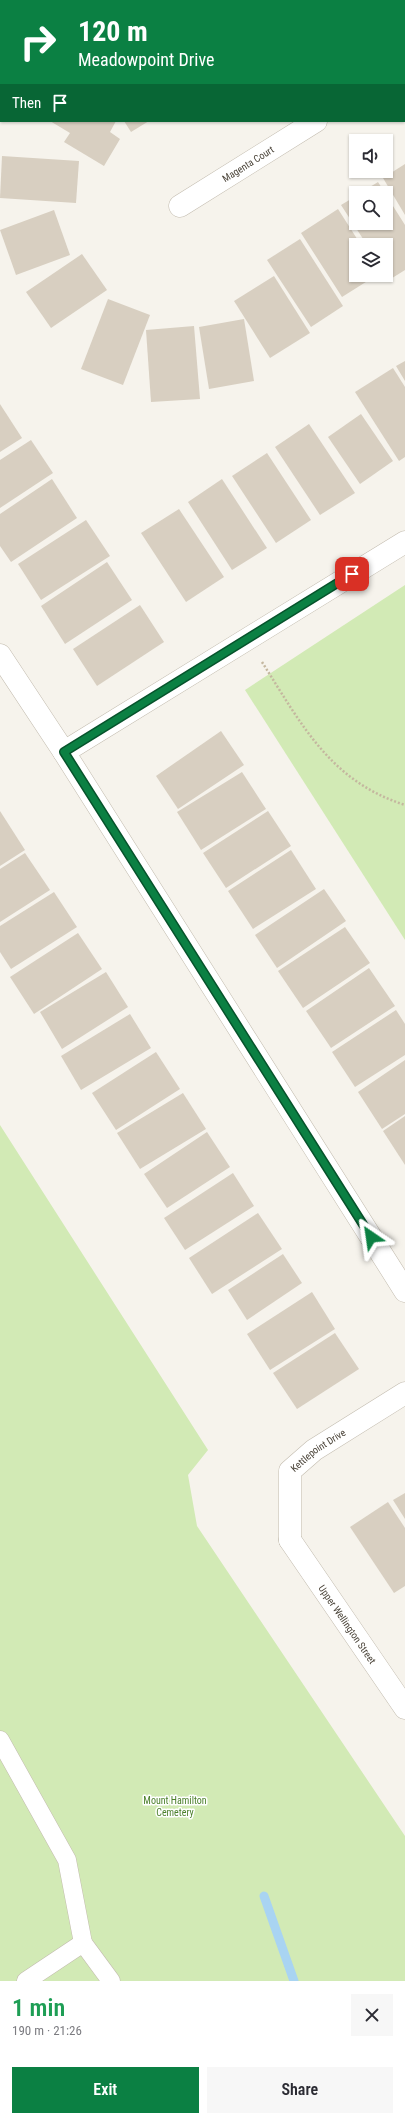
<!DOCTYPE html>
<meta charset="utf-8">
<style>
body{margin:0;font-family:"Roboto Condensed",sans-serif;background:#f7f7f7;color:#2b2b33;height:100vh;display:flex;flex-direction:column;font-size:15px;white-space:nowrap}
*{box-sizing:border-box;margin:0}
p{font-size:13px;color:#7c7c81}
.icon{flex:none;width:22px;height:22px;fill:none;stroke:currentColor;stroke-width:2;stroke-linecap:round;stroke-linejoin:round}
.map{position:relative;height:1981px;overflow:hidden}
.side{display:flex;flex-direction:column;background:#fff;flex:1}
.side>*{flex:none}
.hud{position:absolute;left:0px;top:0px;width:405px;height:122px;box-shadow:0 1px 3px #0004;background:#0b8043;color:#fff;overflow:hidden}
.fabs{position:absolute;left:349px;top:134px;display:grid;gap:8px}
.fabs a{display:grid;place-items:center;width:44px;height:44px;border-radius:0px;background:#fff;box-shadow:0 1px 3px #0004;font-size:20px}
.pin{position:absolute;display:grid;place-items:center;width:34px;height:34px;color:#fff;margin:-17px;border-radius:8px;box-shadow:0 2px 6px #0006}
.me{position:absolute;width:44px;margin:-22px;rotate:328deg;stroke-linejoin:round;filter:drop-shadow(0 0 3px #0008)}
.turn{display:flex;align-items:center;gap:14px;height:84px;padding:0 12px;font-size:18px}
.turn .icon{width:52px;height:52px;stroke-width:2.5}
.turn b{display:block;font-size:28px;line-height:34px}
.then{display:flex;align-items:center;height:38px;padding:0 12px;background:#0003;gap:8px;font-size:15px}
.round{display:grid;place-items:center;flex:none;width:42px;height:42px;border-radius:0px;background:#f7f7f7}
.headline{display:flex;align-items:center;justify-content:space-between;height:68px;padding:0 12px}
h1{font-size:24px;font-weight:600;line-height:30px;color:#1e9e55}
.primary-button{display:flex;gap:8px;margin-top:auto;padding:8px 12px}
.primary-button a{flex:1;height:46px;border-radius:0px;background:#0b8043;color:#fff;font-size:16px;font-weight:600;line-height:46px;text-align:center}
.primary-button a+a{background:#f7f7f7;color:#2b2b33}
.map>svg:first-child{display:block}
</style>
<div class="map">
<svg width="405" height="1981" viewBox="0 0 405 1981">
<rect width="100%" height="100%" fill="#f6f3ec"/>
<g fill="#d2eab5">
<polygon points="405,585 405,940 245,690"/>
<polygon points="0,1125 208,1450 188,1475 197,1526 405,1836 405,1981 0,1981"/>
</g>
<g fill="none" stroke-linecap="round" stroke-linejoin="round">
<polyline stroke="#a9d4f2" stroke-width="9" points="264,1896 294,1981"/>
</g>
<g fill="#d8cfc1">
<polygon points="50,121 116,121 110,132 120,139 104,166 64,142 70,133"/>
<polygon points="124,121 149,121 131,132"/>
<polygon points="2,156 79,161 76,203 0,198"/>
<polygon points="405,164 405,215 383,178"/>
<polygon points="378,182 385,193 360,193"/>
<polygon points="386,195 405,225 405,270 389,280 386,275 386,245 367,245 341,205 356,196 356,223 386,223"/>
<polygon points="338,209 361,245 356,245 356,275 377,275 342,297 301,233"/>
<polygon points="54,210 70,255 16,275 0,230"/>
<polygon points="300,239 343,306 311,327 267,260"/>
<polygon points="82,254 107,290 51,328 26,292"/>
<polygon points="274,276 310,333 270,358 234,301"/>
<polygon points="108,299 150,315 123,385 81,369"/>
<polygon points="244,319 254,381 209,389 199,327"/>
<polygon points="194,326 200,399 151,402 146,330"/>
<polygon points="405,361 405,381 396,366"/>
<polygon points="393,368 405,387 405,457 399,461 355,392"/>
<polygon points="0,404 22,438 0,452"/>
<polygon points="361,414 393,461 360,484 328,437"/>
<polygon points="309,424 355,493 320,515 275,447"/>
<polygon points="31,440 53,473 0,508 0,460"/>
<polygon points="267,453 311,520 276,543 232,476"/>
<polygon points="52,479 77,518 11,562 0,546 0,514"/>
<polygon points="222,479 267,548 232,570 188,502"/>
<polygon points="179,509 224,577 186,602 141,533"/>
<polygon points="86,520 110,556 41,600 18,564"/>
<polygon points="107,562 132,600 65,644 41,606"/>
<polygon points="140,605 164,642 97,686 73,649"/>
<polygon points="221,731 244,765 178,809 156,776"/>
<polygon points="242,772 266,809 201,850 177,812"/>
<polygon points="0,811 25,850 0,866"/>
<polygon points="268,811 291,846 226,888 203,853"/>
<polygon points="291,850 316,889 253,929 228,891"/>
<polygon points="25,853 50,890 0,922 0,869"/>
<polygon points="324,889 346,921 277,968 255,935"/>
<polygon points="54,892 77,927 11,969 0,952 0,926"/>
<polygon points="345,927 370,963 303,1008 278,971"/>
<polygon points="78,933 102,969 34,1014 10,977"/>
<polygon points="369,968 395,1006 331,1048 306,1011"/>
<polygon points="106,972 128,1007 62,1049 40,1012"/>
<polygon points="396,1010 405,1024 405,1055 355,1087 332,1052"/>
<polygon points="130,1014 151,1048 81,1090 61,1056"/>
<polygon points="156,1052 180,1089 116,1130 92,1093"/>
<polygon points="405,1060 405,1114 382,1129 358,1092"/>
<polygon points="183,1093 206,1129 140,1169 117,1133"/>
<polygon points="405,1116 405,1165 383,1131"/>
<polygon points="207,1132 230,1167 167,1208 144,1174"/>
<polygon points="233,1173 254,1206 185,1250 164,1218"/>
<polygon points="258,1213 282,1249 212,1294 189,1258"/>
<polygon points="283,1254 302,1283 247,1320 228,1290"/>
<polygon points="312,1292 335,1329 270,1370 247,1334"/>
<polygon points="335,1333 359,1369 297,1409 273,1373"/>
<polygon points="405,1493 405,1519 393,1500"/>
<polygon points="388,1502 405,1528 405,1586 394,1593 350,1527"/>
</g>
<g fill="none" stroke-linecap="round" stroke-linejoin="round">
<g stroke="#c2bbae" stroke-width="19">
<g id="service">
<polyline points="0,1740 67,1860 83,1943 26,1981"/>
<polyline points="83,1943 111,1981"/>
</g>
</g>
<g stroke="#c2bbae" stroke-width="23">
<g id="minor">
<polyline points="404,66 405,65"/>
<path id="s1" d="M180,206L316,121"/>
<polyline points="0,655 64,752 405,1291"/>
<polyline points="64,752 405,542"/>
<path id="s2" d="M290,1540V1471L314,1450L405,1393"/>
</g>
</g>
<g stroke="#c2bbae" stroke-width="23">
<g id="tertiary">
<path id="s3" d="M290,1540L405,1708"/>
</g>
</g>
<path stroke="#c4b79f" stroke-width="2.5" stroke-dasharray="2 2" stroke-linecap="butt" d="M262,662C302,725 330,781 405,805"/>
<use href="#service" stroke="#fff" stroke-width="18"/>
<use href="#minor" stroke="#fff" stroke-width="22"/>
<use href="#tertiary" stroke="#fff" stroke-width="22"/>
</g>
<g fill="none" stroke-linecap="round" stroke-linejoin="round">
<g stroke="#07532c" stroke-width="10">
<polyline id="route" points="352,574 64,752 371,1237"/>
</g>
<use href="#route" stroke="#0b8043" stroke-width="7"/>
</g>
<g text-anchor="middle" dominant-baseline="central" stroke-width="3" stroke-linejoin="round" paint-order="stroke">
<g font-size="10" fill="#4b4439" stroke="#fff">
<text stroke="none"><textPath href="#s1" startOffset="80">Magenta Court</textPath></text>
<text stroke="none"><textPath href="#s2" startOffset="104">Kettlepoint Drive</textPath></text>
<text stroke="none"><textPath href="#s3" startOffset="102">Upper Wellington Street</textPath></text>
</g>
<g font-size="10" fill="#4a7f2a" stroke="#fff">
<text x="175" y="1800">Mount Hamilton<tspan x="175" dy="12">Cemetery</tspan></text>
</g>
</g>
</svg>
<div class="fabs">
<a><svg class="icon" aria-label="sound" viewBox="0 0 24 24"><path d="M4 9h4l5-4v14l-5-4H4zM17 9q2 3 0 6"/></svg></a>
<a><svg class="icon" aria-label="search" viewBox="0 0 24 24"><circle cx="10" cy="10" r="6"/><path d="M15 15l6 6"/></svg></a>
<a><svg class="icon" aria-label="layers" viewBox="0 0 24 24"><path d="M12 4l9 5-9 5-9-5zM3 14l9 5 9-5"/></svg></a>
</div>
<div class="pin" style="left:352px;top:574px;background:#d93025"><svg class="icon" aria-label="arrive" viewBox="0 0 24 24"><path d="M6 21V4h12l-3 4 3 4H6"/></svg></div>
<svg class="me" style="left:371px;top:1237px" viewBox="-20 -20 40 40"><path d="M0-17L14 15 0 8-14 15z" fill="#0b8043" stroke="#fff" stroke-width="4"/></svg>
<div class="hud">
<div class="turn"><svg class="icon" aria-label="right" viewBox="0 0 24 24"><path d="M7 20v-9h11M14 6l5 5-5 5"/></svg><div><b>120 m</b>Meadowpoint Drive</div></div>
<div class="then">Then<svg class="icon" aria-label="arrive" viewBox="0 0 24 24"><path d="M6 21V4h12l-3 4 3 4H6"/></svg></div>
</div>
</div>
<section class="side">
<div class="headline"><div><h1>1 min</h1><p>190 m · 21:26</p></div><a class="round"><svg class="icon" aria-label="close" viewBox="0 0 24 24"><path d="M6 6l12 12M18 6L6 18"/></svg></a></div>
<div class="primary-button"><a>Exit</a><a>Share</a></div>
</section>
